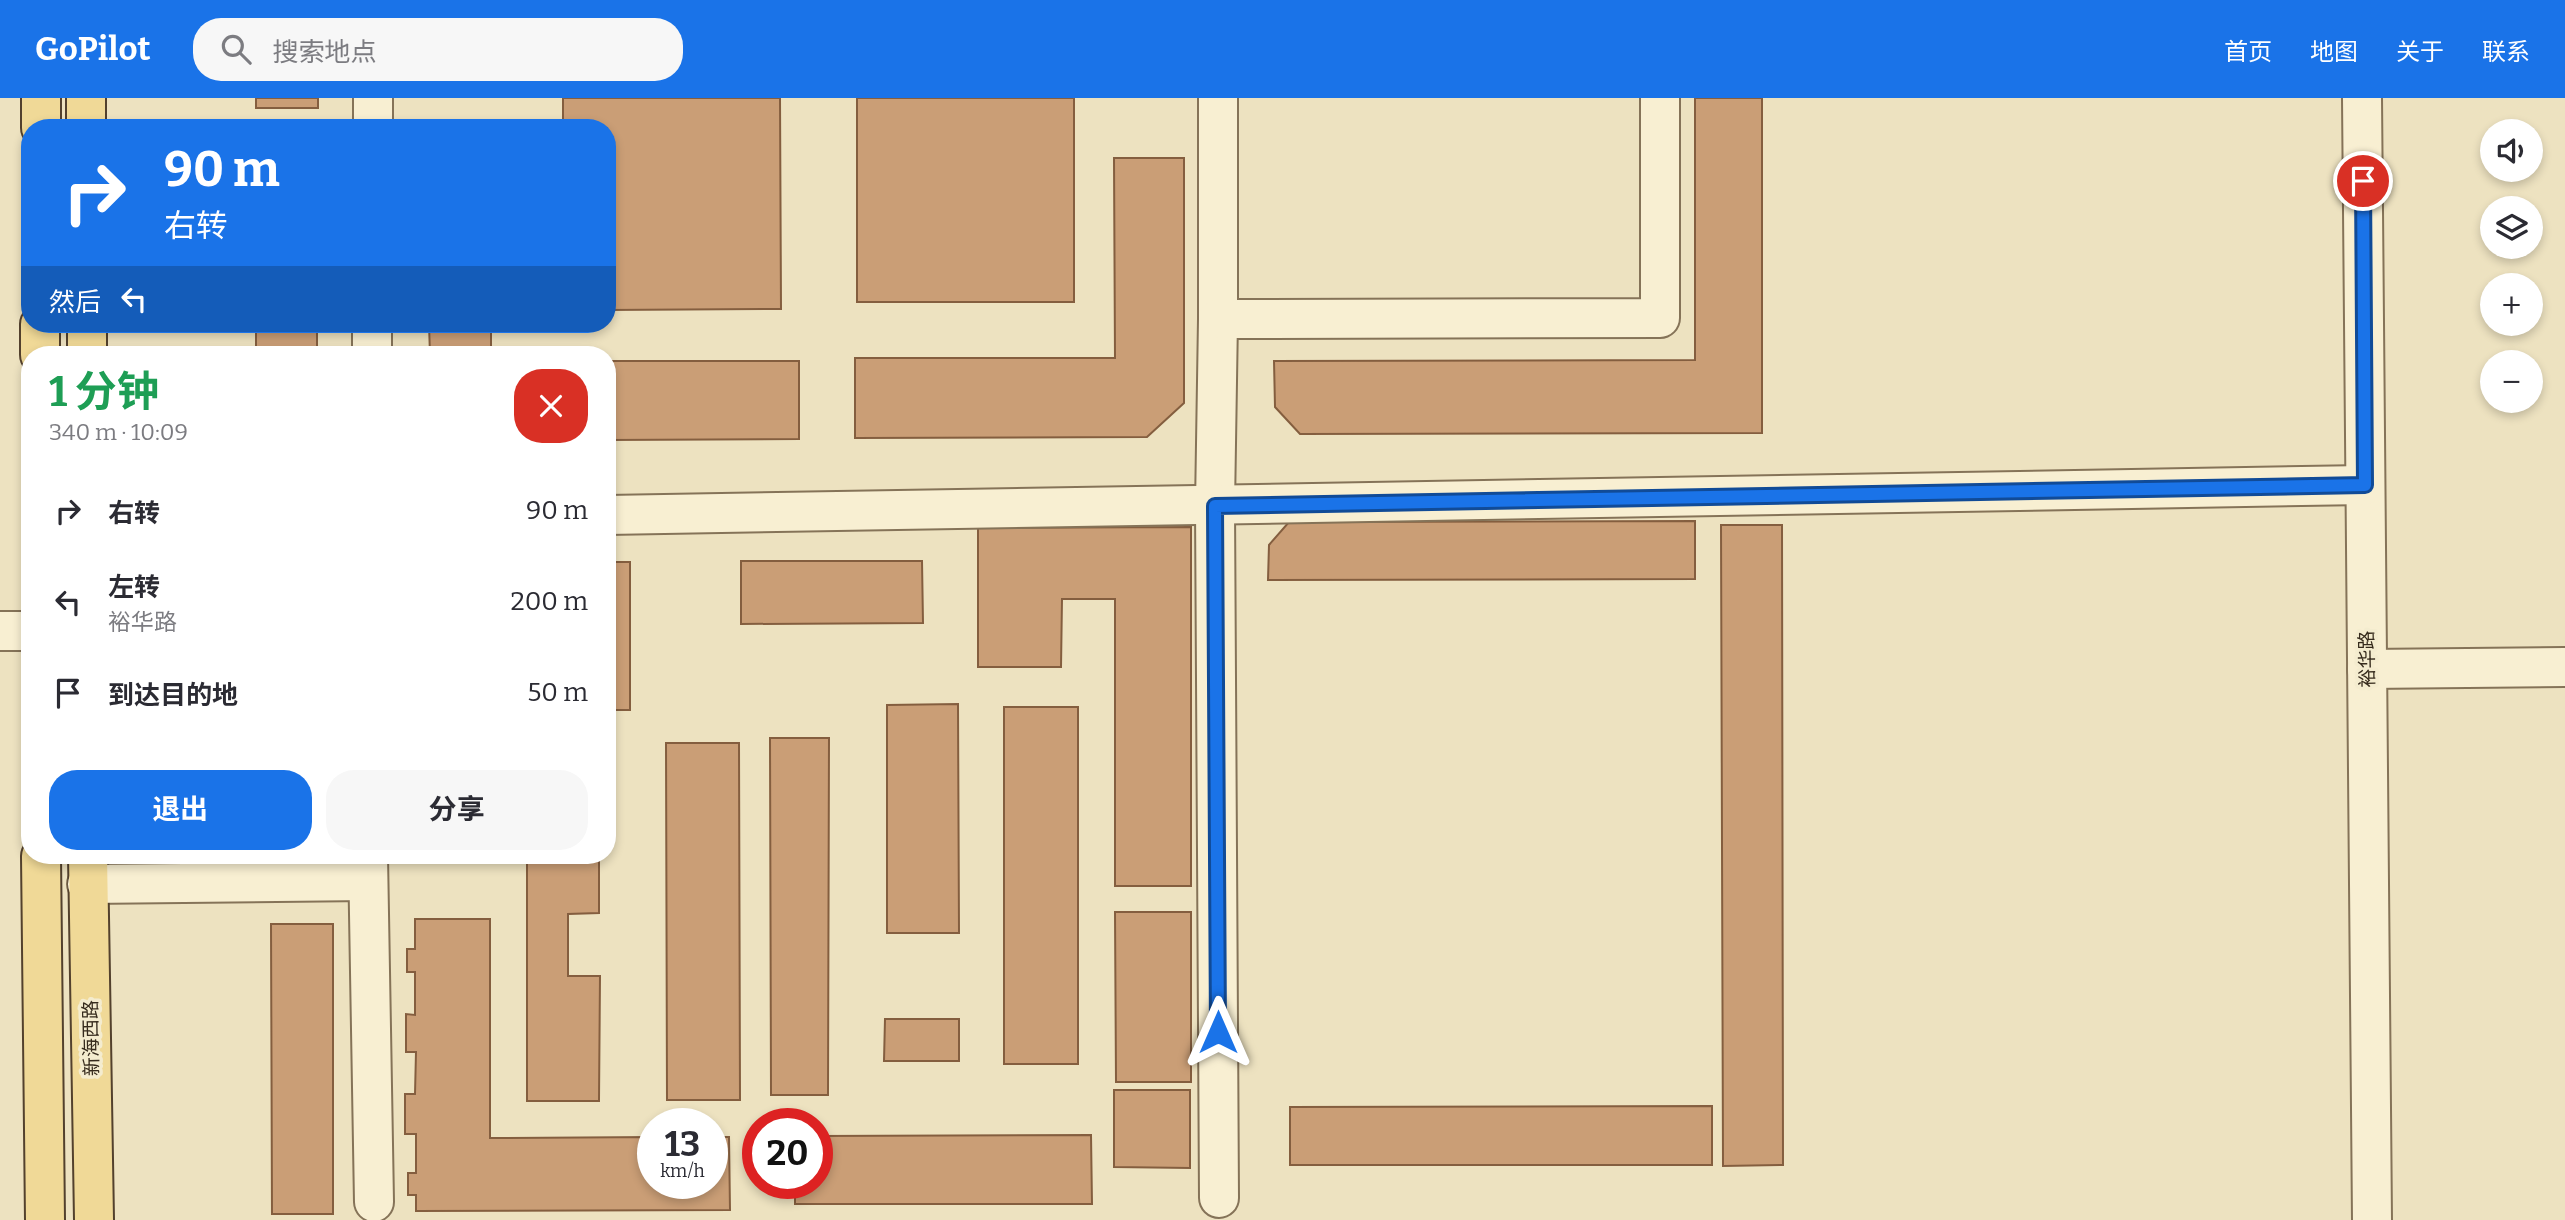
<!DOCTYPE html>
<html lang="zh">
<meta charset="utf-8">
<style>
body{margin:0;font-family:Bitter,"Noto Sans SC",serif;background:#f7f7f7;color:#2b2b33;height:100vh;display:flex;flex-direction:column;font-size:26px;white-space:nowrap}
*{box-sizing:border-box;margin:0}
p{font-size:23px;color:#7c7c81}
.icon{flex:none;width:38px;height:38px;fill:none;stroke:currentColor;stroke-width:2;stroke-linecap:round;stroke-linejoin:round}
.map{position:relative;flex:1;overflow:hidden}
.panel{position:absolute;left:21px;top:248px;width:595px;height:518px;display:flex;flex-direction:column;background:#fff;border-radius:28px;box-shadow:0 4px 10px #0003}
.panel>*{flex:none}
.guide{position:absolute;left:21px;top:21px;width:595px;height:214px;border-radius:28px;box-shadow:0 4px 10px #0003;background:#1a73e8;color:#fff;overflow:hidden}
.buttons{position:absolute;left:2480px;top:21px;display:grid;gap:14px}
.buttons a{display:grid;place-items:center;width:63px;height:63px;border-radius:50%;background:#fff;box-shadow:0 4px 10px #0003;font-size:35px}
.speed{position:absolute;left:637px;top:1010px;display:flex;gap:14px;font-size:35px;font-weight:700;text-align:center}
.speed>*{display:grid;place-content:center;width:91px;height:91px;border-radius:50%;background:#fff;box-shadow:0 4px 10px #0003;line-height:1}
.speed small{font-size:18px;font-weight:400}
.speed .limit{border:10px solid #d22;background:#fff;color:#111}
.pin{position:absolute;display:grid;place-items:center;width:60px;height:60px;color:#fff;margin:-30px;border:4px solid #fff;border-radius:50%;box-shadow:0 2px 7px #0007}
.me{position:absolute;width:77px;margin:-38px;rotate:0deg;stroke-linejoin:round;filter:drop-shadow(0 0 5px #0008)}
.turn{display:flex;align-items:center;gap:24px;height:147px;padding:0 28px;font-size:32px}
.turn .icon{width:91px;height:91px;stroke-width:2.5}
.turn b{display:block;font-size:49px;line-height:60px}
.then{display:flex;align-items:center;height:66px;padding:0 28px;background:#0003;gap:14px;font-size:26px}
.round{display:grid;place-items:center;flex:none;width:74px;height:74px;border-radius:28px;background:#f7f7f7}
.overview{display:flex;align-items:center;justify-content:space-between;height:119px;padding:0 28px}
h1{font-size:42px;font-weight:700;line-height:52px;color:#1e9e55}
.action{display:flex;gap:14px;margin-top:auto;padding:14px 28px}
.action a{flex:1;height:80px;border-radius:28px;background:#1a73e8;color:#fff;font-size:28px;font-weight:700;line-height:80px;text-align:center}
.action a+a{background:#f7f7f7;color:#2b2b33}
ul{padding:0;list-style:none}
li{display:flex;align-items:center;gap:21px;height:91px;padding:0 28px}
li div{flex:1}
li b{display:block;font-size:26px}
li em{font-style:normal}
header{display:flex;align-items:center;gap:42px;box-sizing:border-box;height:98px;padding:0 35px;background:#1a73e8;color:#fff}
header strong{font-size:33px}
nav{display:flex;gap:38px;margin-inline-start:auto;font-size:24px}
.search{width:490px;height:63px;background:#f7f7f7;display:flex;align-items:center;gap:18px;box-sizing:border-box;padding:0 24px;border-radius:28px;color:#7c7c81;font-size:26px}
.map>svg:first-child{display:block}
</style>
<header>
<strong>GoPilot</strong>
<div class="search"><svg class="icon" aria-label="search" viewBox="0 0 24 24"><circle cx="10" cy="10" r="6"/><path d="M15 15l6 6"/></svg>搜索地点</div>
<nav><a>首页</a><a>地图</a><a>关于</a><a>联系</a></nav>
</header>
<div class="map">
<svg width="2565" height="1122" viewBox="0 0 2565 1122">
<rect width="100%" height="100%" fill="#ede2c0"/>
<g fill="#ca9e76" stroke="#845e3f" stroke-width="2">
<rect x="256" y="0" width="62" height="10"/>
<polygon points="563,0 780,0 781,211 607,212 607,30 563,30"/>
<rect x="857" y="0" width="217" height="204"/>
<polygon points="1695,0 1762,0 1762,335 1300,336 1275,309 1274,263 1695,262"/>
<polygon points="1114,60 1184,60 1184,305 1147,339 855,340 855,260 1115,260"/>
<rect x="256" y="226" width="61" height="31"/>
<polygon points="429,226 491,226 491,257 430,257"/>
<polygon points="607,263 799,263 799,341 607,342"/>
<polygon points="1695,423 1695,481 1268,482 1269,447 1289,424"/>
<polygon points="1721,427 1782,427 1783,1067 1723,1068"/>
<polygon points="1191,429 1191,788 1115,788 1115,501 1062,501 1061,569 978,569 978,430"/>
<polygon points="741,463 922,463 923,525 741,526"/>
<rect x="607" y="464" width="23" height="148"/>
<polygon points="958,606 959,835 887,835 887,607"/>
<rect x="1004" y="609" width="74" height="357"/>
<polygon points="770,640 829,640 828,997 771,997"/>
<polygon points="666,645 739,645 740,1002 667,1002"/>
<rect x="266" y="758" width="62" height="6"/>
<polygon points="409,758 486,758 486,761 409,762"/>
<polygon points="527,758 599,758 599,815 568,816 568,878 600,878 599,1003 527,1003"/>
<polygon points="1115,814 1191,814 1191,984 1116,984"/>
<polygon points="415,821 490,821 490,1040 653,1039 653,1085 712,1085 712,1039 729,1039 730,1112 416,1113 416,1097 408,1097 408,1075 416,1075 416,1036 405,1036 405,996 415,996 416,954 406,954 406,916 415,917 415,874 407,874 407,851 415,851"/>
<polygon points="271,826 333,826 333,1116 272,1116"/>
<polygon points="885,921 959,921 959,963 884,963"/>
<polygon points="1114,992 1190,992 1190,1070 1114,1069"/>
<polygon points="1712,1008 1712,1067 1290,1067 1290,1009"/>
<polygon points="1091,1037 1092,1106 795,1106 795,1085 817,1085 817,1038"/>
</g>
<g fill="none" stroke-linecap="round" stroke-linejoin="round">
<g stroke="#857358" stroke-width="42">
<g id="minor">
<polyline points="1218,0 1218,221 1215,408 1219,1100"/>
<polyline points="2362,0 2372,1122"/>
<polyline points="373,30 373,0"/>
<polyline points="1218,221 1660,220 1660,0"/>
<polyline points="372,257 372,226"/>
<polyline points="607,417 2365,387"/>
<polyline points="0,533 30,533"/>
<polyline points="2367,571 2565,569"/>
<polyline points="368,758 374,1104"/>
<polyline points="87,786 368,783"/>
</g>
</g>
<g stroke="#53412d" stroke-width="42">
<g id="major">
<polyline points="41,30 41,0"/>
<polyline points="86,30 86,0"/>
<polyline points="87,226 87,257"/>
<polyline points="40,257 40,226"/>
<polyline points="41,758 45,1122"/>
<polyline points="88,758 94,1122"/>
</g>
</g>
<use href="#minor" stroke="#f8efd2" stroke-width="38"/>
<use href="#major" stroke="#f0d997" stroke-width="38"/>
</g>
<g fill="none" stroke-linecap="round" stroke-linejoin="round">
<g stroke="#114b97" stroke-width="18">
<polyline id="route" points="1218,934 1215,408 2365,387 2363,83"/>
</g>
<use href="#route" stroke="#1a73e8" stroke-width="12"/>
</g>
<g text-anchor="middle" dominant-baseline="central" stroke-width="7" stroke-linejoin="round" paint-order="stroke">
<g font-size="19" fill="#352a1c" stroke="#f4eccf">
<text transform="translate(2367 561) rotate(-91)">裕华路</text>
<text transform="translate(91 940) rotate(-91)">新海西路</text>
</g>
</g>
</svg>
<div class="buttons">
<a><svg class="icon" aria-label="sound" viewBox="0 0 24 24"><path d="M4 9h4l5-4v14l-5-4H4zM17 9q2 3 0 6"/></svg></a>
<a><svg class="icon" aria-label="layers" viewBox="0 0 24 24"><path d="M12 4l9 5-9 5-9-5zM3 14l9 5 9-5"/></svg></a>
<a>+</a>
<a>−</a>
</div>
<div class="speed"><div>13<small>km/h</small></div><div class="limit">20</div></div>
<div class="pin" style="left:2363px;top:83px;background:#d93025"><svg class="icon" aria-label="arrive" viewBox="0 0 24 24"><path d="M6 21V4h12l-3 4 3 4H6"/></svg></div>
<svg class="me" style="left:1218px;top:934px" viewBox="-20 -20 40 40"><path d="M0-17L14 15 0 8-14 15z" fill="#1a73e8" stroke="#fff" stroke-width="4"/></svg>
<div class="guide">
<div class="turn"><svg class="icon" aria-label="right" viewBox="0 0 24 24"><path d="M7 20v-9h11M14 6l5 5-5 5"/></svg><div><b>90 m</b>右转</div></div>
<div class="then">然后<svg class="icon" aria-label="left" viewBox="0 0 24 24"><path d="M17 20v-9H6M10 6l-5 5 5 5"/></svg></div>
</div>
<section class="panel">
<div class="overview"><div><h1>1 分钟</h1><p>340 m · 10:09</p></div><a class="round" style="background:#d93025;color:#fff"><svg class="icon" aria-label="close" viewBox="0 0 24 24"><path d="M6 6l12 12M18 6L6 18"/></svg></a></div>
<ul>
<li><svg class="icon" aria-label="right" viewBox="0 0 24 24"><path d="M7 20v-9h11M14 6l5 5-5 5"/></svg><div><b>右转</b></div><em>90 m</em></li>
<li><svg class="icon" aria-label="left" viewBox="0 0 24 24"><path d="M17 20v-9H6M10 6l-5 5 5 5"/></svg><div><b>左转</b><p>裕华路</p></div><em>200 m</em></li>
<li><svg class="icon" aria-label="arrive" viewBox="0 0 24 24"><path d="M6 21V4h12l-3 4 3 4H6"/></svg><div><b>到达目的地</b></div><em>50 m</em></li>
</ul>
<div class="action"><a>退出</a><a>分享</a></div>
</section>
</div>
